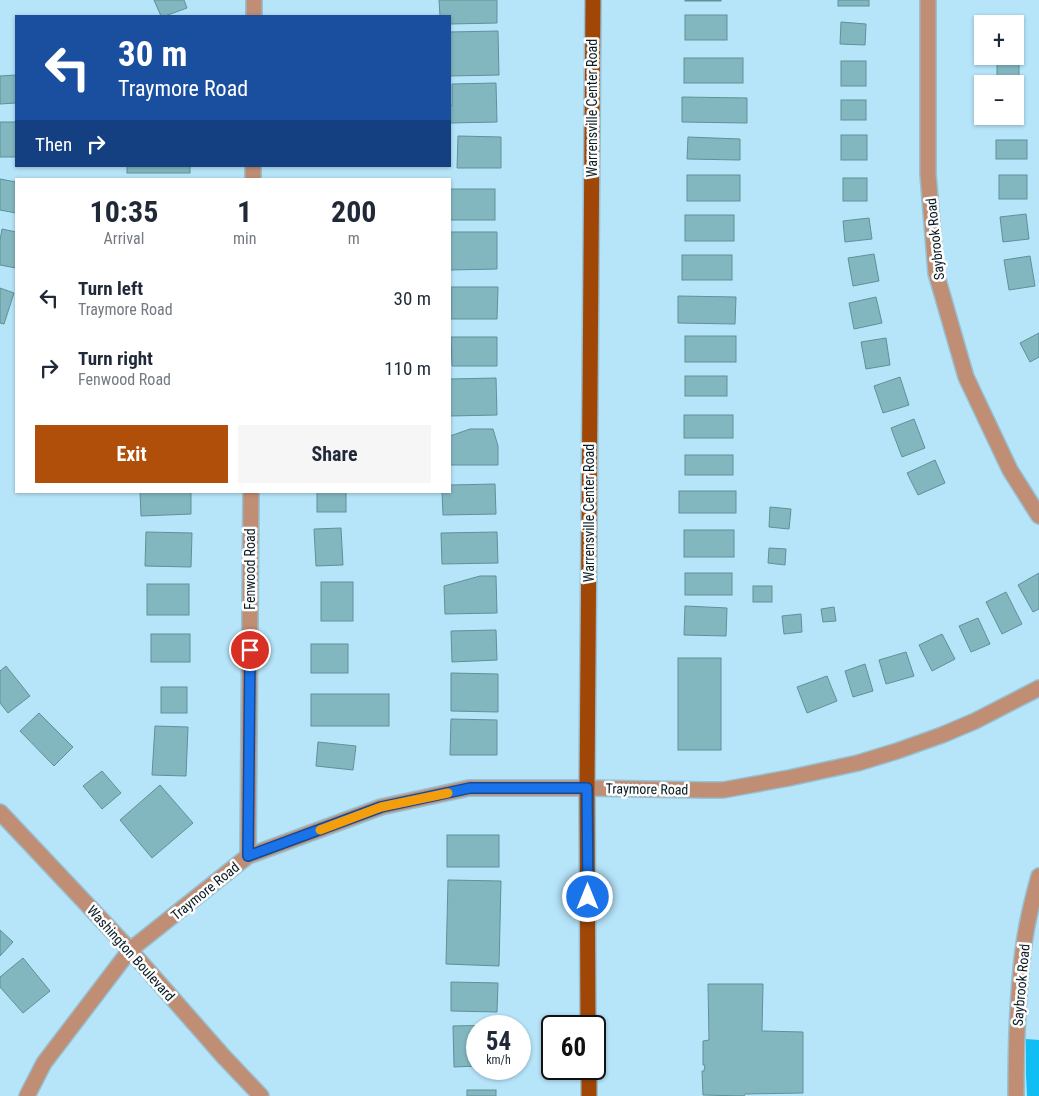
<!DOCTYPE html>
<meta charset="utf-8">
<style>
body{margin:0;font-family:"Roboto Condensed",sans-serif;background:#f6f6f7;color:#1f2937;height:100vh;display:flex;flex-direction:column;font-size:19px;white-space:nowrap}
*{box-sizing:border-box;margin:0}
p{font-size:16px;color:#747a83}
.icon{flex:none;width:28px;height:28px;fill:none;stroke:currentColor;stroke-width:2;stroke-linecap:round;stroke-linejoin:round}
.map{position:relative;flex:1;overflow:hidden}
.side{position:absolute;left:15px;top:178px;width:436px;height:315px;display:flex;flex-direction:column;background:#fff;border-radius:0px;box-shadow:0 1px 4px #0004}
.side>*{flex:none}
.hud{position:absolute;left:15px;top:15px;width:436px;height:152px;border-radius:0px;box-shadow:0 1px 4px #0004;background:#1a4fa0;color:#fff;overflow:hidden}
.tools{position:absolute;left:974px;top:15px;display:grid;gap:10px}
.tools a{display:grid;place-items:center;width:50px;height:50px;border-radius:0px;background:#fff;box-shadow:0 1px 4px #0004;font-size:25px}
.speed{position:absolute;left:466px;top:1015px;display:flex;gap:10px;font-size:25px;font-weight:700;text-align:center}
.speed>*{display:grid;place-content:center;width:65px;height:65px;border-radius:50%;background:#fff;box-shadow:0 1px 4px #0004;line-height:1}
.speed small{font-size:12px;font-weight:400}
.speed .limit{border:2px solid #111;border-radius:8px;background:#fff;color:#111}
.pin{position:absolute;display:grid;place-items:center;width:42px;height:42px;color:#fff;margin:-21px;border:2px solid #fff;border-radius:50%;box-shadow:0 1px 5px #0007}
.me{position:absolute;width:55px;margin:-28px;rotate:0deg;stroke-linejoin:round;filter:drop-shadow(0 0 4px #0008)}
.turn{display:flex;align-items:center;gap:18px;height:105px;padding:0 20px;font-size:22px}
.turn .icon{width:65px;height:65px;stroke-width:2.5}
.turn b{display:block;font-size:35px;line-height:42px}
.then{display:flex;align-items:center;height:48px;padding:0 20px;background:#0003;gap:10px;font-size:19px}
.eta{display:flex;justify-content:space-evenly;align-items:center;height:85px;text-align:center}
.eta b{font-size:30px;font-weight:700;line-height:35px}
.action{display:flex;gap:10px;margin-top:auto;padding:10px 20px}
.action a{flex:1;height:58px;border-radius:0px;background:#b04f0a;color:#fff;font-size:20px;font-weight:700;line-height:58px;text-align:center}
.action a+a{background:#f6f6f7;color:#1f2937}
ul{padding:0;list-style:none}
li{display:flex;align-items:center;gap:15px;height:70px;padding:0 20px}
li div{flex:1}
li b{display:block;font-size:19px}
li em{font-style:normal}
.map>svg:first-child{display:block}
</style>
<div class="map">
<svg width="1039" height="1096" viewBox="0 0 1039 1096">
<rect width="100%" height="100%" fill="#b6e4f9"/>
<polygon fill="#11bef3" points="1026,1039 1039,1040 1039,1096 1027,1096 1026,1075"/>
<g fill="#83b7bf" stroke="#5e9199">
<polygon points="154,0 184,0 187,8 165,16 161,16"/>
<polygon points="439,0 497,0 497,23 450,24 450,16 440,16"/>
<rect x="685" y="0" width="36" height="1"/>
<rect x="838" y="0" width="31" height="6"/>
<rect x="685" y="15" width="42" height="25"/>
<polygon points="1016,19 1017,39 1015,40 1015,24 997,24 997,21"/>
<polygon points="841,22 866,24 865,45 840,44"/>
<polygon points="498,31 499,75 450,76 450,32"/>
<rect x="684" y="58" width="59" height="25"/>
<rect x="997" y="58" width="22" height="23"/>
<rect x="841" y="61" width="25" height="25"/>
<polygon points="16,75 16,103 0,104 0,76"/>
<polygon points="496,83 497,122 450,123 450,106 452,106 452,84"/>
<polygon points="682,97 747,98 747,123 682,122"/>
<polygon points="1015,97 1019,97 1019,122 997,122 997,116 1015,116"/>
<rect x="841" y="100" width="25" height="20"/>
<rect x="0" y="122" width="16" height="35"/>
<rect x="841" y="135" width="26" height="25"/>
<polygon points="458,136 501,137 501,168 457,168"/>
<polygon points="688,137 740,139 740,160 687,159"/>
<rect x="996" y="140" width="31" height="19"/>
<rect x="127" y="166" width="63" height="7"/>
<rect x="687" y="175" width="53" height="26"/>
<rect x="999" y="175" width="28" height="24"/>
<rect x="843" y="178" width="24" height="23"/>
<polygon points="0,179 16,182 16,213 0,210"/>
<rect x="450" y="189" width="45" height="31"/>
<polygon points="1026,214 1029,239 1003,242 1000,217"/>
<rect x="685" y="215" width="49" height="26"/>
<polygon points="869,218 872,239 845,242 843,221"/>
<polygon points="2,229 16,232 16,268 0,265 0,240"/>
<polygon points="450,232 497,232 497,269 450,270"/>
<polygon points="874,254 879,281 853,286 848,258"/>
<rect x="682" y="255" width="50" height="25"/>
<polygon points="1030,256 1035,286 1009,290 1004,260"/>
<polygon points="451,287 498,287 497,319 451,319"/>
<polygon points="0,288 14,293 4,324 0,323"/>
<polygon points="678,296 736,297 735,324 678,323"/>
<polygon points="876,297 882,323 854,329 849,303"/>
<polygon points="1039,333 1039,357 1030,362 1020,343"/>
<rect x="685" y="336" width="51" height="26"/>
<polygon points="451,337 497,337 497,366 452,366"/>
<polygon points="886,338 890,365 866,369 861,342"/>
<rect x="685" y="376" width="42" height="20"/>
<polygon points="900,377 909,405 883,413 874,386"/>
<polygon points="496,378 497,415 450,416 450,379"/>
<rect x="684" y="415" width="49" height="23"/>
<polygon points="914,419 925,448 902,457 891,428"/>
<polygon points="470,429 493,429 498,446 498,465 450,465 450,436"/>
<rect x="685" y="455" width="48" height="20"/>
<polygon points="935,460 945,483 918,495 907,473"/>
<polygon points="495,484 496,514 443,515 442,491 450,491 450,485"/>
<polygon points="140,491 191,491 191,514 141,516"/>
<rect x="317" y="491" width="29" height="21"/>
<rect x="679" y="491" width="57" height="22"/>
<polygon points="770,507 791,509 789,529 769,527"/>
<polygon points="341,528 343,565 316,566 314,529"/>
<rect x="684" y="530" width="50" height="27"/>
<polygon points="146,532 192,533 191,567 145,566"/>
<polygon points="497,532 498,563 442,564 441,533"/>
<polygon points="769,548 786,549 785,565 768,563"/>
<rect x="685" y="573" width="47" height="22"/>
<polygon points="1039,573 1039,609 1033,612 1018,585"/>
<polygon points="480,576 496,576 497,613 445,614 444,586"/>
<rect x="321" y="582" width="32" height="39"/>
<rect x="147" y="584" width="42" height="31"/>
<rect x="753" y="586" width="19" height="16"/>
<polygon points="1006,592 1022,624 1002,634 986,602"/>
<polygon points="685,606 727,608 726,636 684,635"/>
<polygon points="834,607 836,621 823,622 821,609"/>
<polygon points="801,614 802,632 784,634 782,616"/>
<polygon points="978,618 990,644 971,652 959,626"/>
<polygon points="496,630 497,660 452,662 451,631"/>
<rect x="151" y="634" width="39" height="28"/>
<polygon points="942,634 955,659 932,671 919,645"/>
<rect x="311" y="644" width="37" height="29"/>
<polygon points="906,652 914,676 886,684 879,660"/>
<rect x="678" y="658" width="43" height="92"/>
<polygon points="865,664 873,691 853,697 845,671"/>
<polygon points="6,666 30,696 8,713 0,703 0,671"/>
<polygon points="451,673 498,674 498,712 451,711"/>
<polygon points="827,676 837,701 807,713 797,687"/>
<rect x="161" y="687" width="26" height="26"/>
<rect x="311" y="694" width="78" height="32"/>
<polygon points="39,713 73,747 54,766 20,731"/>
<polygon points="451,719 497,720 497,755 450,755"/>
<polygon points="155,726 188,727 186,776 152,775"/>
<polygon points="318,742 356,746 353,770 316,766"/>
<polygon points="102,771 121,793 102,809 83,786"/>
<polygon points="160,785 193,823 152,858 120,820"/>
<rect x="447" y="835" width="52" height="32"/>
<polygon points="448,880 501,881 499,966 446,964"/>
<polygon points="0,930 13,942 0,956"/>
<polygon points="23,958 50,991 23,1013 0,987 0,977"/>
<polygon points="451,982 498,983 497,1012 451,1011"/>
<polygon points="708,984 763,984 762,1031 803,1032 803,1093 745,1094 744,1096 703,1095 702,1071 704,1071 705,1065 703,1065 703,1041 709,1040"/>
<polygon points="499,1025 499,1026 478,1026 478,1066 454,1067 453,1026"/>
<rect x="467" y="1090" width="29" height="6"/>
</g>
<g fill="none" stroke-linecap="round" stroke-linejoin="round">
<g stroke="#97c0d2" stroke-width="18">
<g id="minor">
<polyline points="928,0 928,174 936,273 966,377 1010,470 1039,516"/>
<polyline points="254,16 254,0"/>
<polyline points="253,179 253,166"/>
<polyline points="0,812 130,950 224,1057 261,1096"/>
<polyline points="248,856 251,491"/>
<polyline points="27,1096 44,1063 130,950 248,856 381,807 469,788 587,788 704,790 723,790 789,778 858,763 897,751 942,735 975,721 1039,688"/>
<path d="M1016,1096C1016,1048 1017,999 1023,951C1026,926 1032,901 1039,876"/>
</g>
</g>
<g stroke="#97c0d2" stroke-width="18">
<g id="major">
<polyline points="588,1026 587,788 593,0"/>
<polyline points="589,1069 589,1096"/>
</g>
</g>
<use href="#minor" stroke="#c08e74" stroke-width="15"/>
<use href="#major" stroke="#a04707" stroke-width="15"/>
</g>
<g fill="none" stroke-linecap="round" stroke-linejoin="round">
<g stroke="#114b97" stroke-width="12">
<polyline id="route" points="250,650 248,856 381,807 470,788 587,788 588,897"/>
</g>
<use href="#route" stroke="#1a73e8" stroke-width="9"/>
<polyline stroke="#f59e0b" stroke-width="9" points="320,830 381,807 448,793"/>
</g>
<g text-anchor="middle" dominant-baseline="central" stroke-width="5" stroke-linejoin="round" paint-order="stroke">
<g font-size="14" fill="#091b22" stroke="#fdfdfd">
<text transform="translate(592 108) rotate(-90)">Warrensville Center Road</text>
<text transform="translate(935 239) rotate(-96)">Saybrook Road</text>
<text transform="translate(589 513) rotate(-90)">Warrensville Center Road</text>
<text transform="translate(250 569) rotate(-90)">Fenwood Road</text>
<text transform="translate(647 789) rotate(1)">Traymore Road</text>
<text transform="translate(205 891) rotate(-39)">Traymore Road</text>
<text transform="translate(131 953) rotate(48)">Washington Boulevard</text>
<text transform="translate(1021 985) rotate(-85)">Saybrook Road</text>
</g>
</g>
</svg>
<div class="tools">
<a>+</a>
<a>−</a>
</div>
<div class="speed"><div>54<small>km/h</small></div><div class="limit">60</div></div>
<div class="pin" style="left:250px;top:650px;background:#d93025"><svg class="icon" aria-label="arrive" viewBox="0 0 24 24"><path d="M6 21V4h12l-3 4 3 4H6"/></svg></div>
<svg class="me" style="left:588px;top:897px" viewBox="-20 -20 40 40"><circle r="17" fill="#1a73e8" stroke="#fff" stroke-width="3"/><path d="M0-11L8 9 0 5-8 9z" fill="#fff"/></svg>
<div class="hud">
<div class="turn"><svg class="icon" aria-label="left" viewBox="0 0 24 24"><path d="M17 20v-9H6M10 6l-5 5 5 5"/></svg><div><b>30 m</b>Traymore Road</div></div>
<div class="then">Then<svg class="icon" aria-label="right" viewBox="0 0 24 24"><path d="M7 20v-9h11M14 6l5 5-5 5"/></svg></div>
</div>
<section class="side">
<div class="eta">
<div><b>10:35</b><p>Arrival</p></div>
<div><b>1</b><p>min</p></div>
<div><b>200</b><p>m</p></div>
</div>
<ul>
<li><svg class="icon" aria-label="left" viewBox="0 0 24 24"><path d="M17 20v-9H6M10 6l-5 5 5 5"/></svg><div><b>Turn left</b><p>Traymore Road</p></div><em>30 m</em></li>
<li><svg class="icon" aria-label="right" viewBox="0 0 24 24"><path d="M7 20v-9h11M14 6l5 5-5 5"/></svg><div><b>Turn right</b><p>Fenwood Road</p></div><em>110 m</em></li>
</ul>
<div class="action"><a>Exit</a><a>Share</a></div>
</section>
</div>
